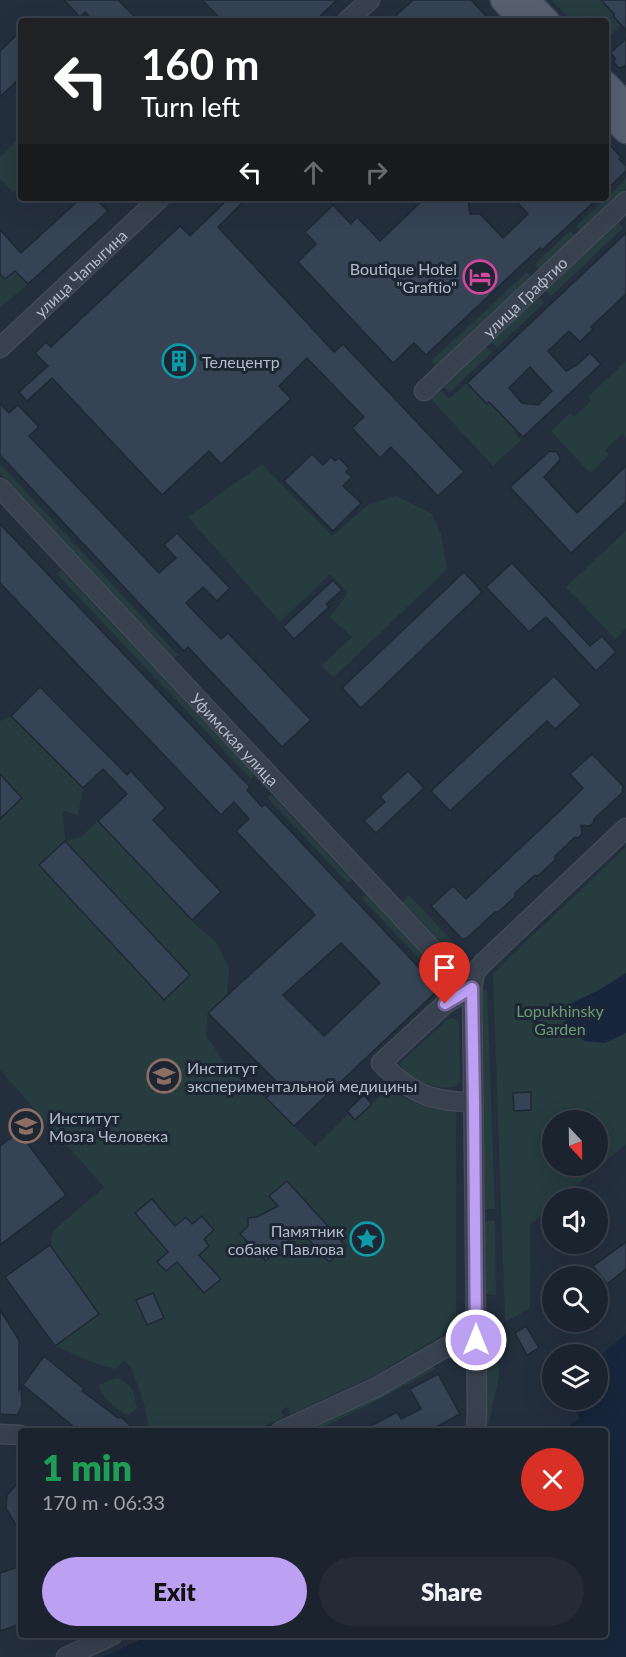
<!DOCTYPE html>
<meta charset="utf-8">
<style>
body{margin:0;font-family:Lato,sans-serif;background:#242b36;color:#f1f3f6;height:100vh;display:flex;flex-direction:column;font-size:22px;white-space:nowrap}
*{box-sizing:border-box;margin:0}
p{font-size:20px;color:#a0a4aa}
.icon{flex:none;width:33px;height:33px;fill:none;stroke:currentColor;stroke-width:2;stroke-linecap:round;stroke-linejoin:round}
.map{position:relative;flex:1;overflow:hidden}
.panel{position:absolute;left:18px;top:1428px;width:590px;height:210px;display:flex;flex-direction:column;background:#1b232e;border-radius:6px;box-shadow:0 6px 24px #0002,0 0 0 2px #39404a}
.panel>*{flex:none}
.guide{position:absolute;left:18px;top:18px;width:591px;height:183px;border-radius:6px;box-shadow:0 6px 24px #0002,0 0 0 2px #39404a;background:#202124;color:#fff;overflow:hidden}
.needle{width:39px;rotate:158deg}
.buttons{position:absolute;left:542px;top:1110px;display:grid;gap:12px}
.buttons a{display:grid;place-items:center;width:66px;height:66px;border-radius:50%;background:#1b232e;box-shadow:0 6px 24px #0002,0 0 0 2px #39404a;font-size:30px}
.pin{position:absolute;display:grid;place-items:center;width:51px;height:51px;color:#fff;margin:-62px -26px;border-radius:50% 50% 50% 0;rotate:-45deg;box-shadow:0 0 6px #0007}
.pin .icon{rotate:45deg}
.me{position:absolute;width:66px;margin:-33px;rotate:0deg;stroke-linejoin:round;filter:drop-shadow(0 0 4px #0008)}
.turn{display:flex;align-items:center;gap:21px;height:126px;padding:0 24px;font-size:27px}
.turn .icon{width:78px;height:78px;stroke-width:2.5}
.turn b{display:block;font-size:42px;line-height:51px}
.lanes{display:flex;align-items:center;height:57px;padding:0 24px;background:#0003;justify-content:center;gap:30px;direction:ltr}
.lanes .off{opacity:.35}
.round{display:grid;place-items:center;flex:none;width:63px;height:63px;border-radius:32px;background:#242b36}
.head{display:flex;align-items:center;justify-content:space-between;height:102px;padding:0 24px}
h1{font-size:36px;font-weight:800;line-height:45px;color:#1e9e55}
.primary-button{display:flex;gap:12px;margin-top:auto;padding:12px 24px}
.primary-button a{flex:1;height:69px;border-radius:36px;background:#bca0f2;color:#111;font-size:24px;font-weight:800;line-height:69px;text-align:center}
.primary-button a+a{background:#242b36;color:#f1f3f6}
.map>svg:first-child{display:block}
</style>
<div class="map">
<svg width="626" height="1657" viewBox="0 0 626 1657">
<rect width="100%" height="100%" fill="#242f3e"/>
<g fill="#263c3f" fill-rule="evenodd">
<polygon points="552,0 601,0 614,14 614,18 621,25 606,40 606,21 571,21"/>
<polygon points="21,136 21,184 13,192 0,179 0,157"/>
<polygon points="626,179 626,188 581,231 576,226"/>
<polygon points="618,223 623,228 550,297 545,291"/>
<polygon points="570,231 575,236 539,269 535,264"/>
<polygon points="15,271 28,284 0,308 0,274 5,279"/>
<polygon points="527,272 531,277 436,366 431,361"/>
<polygon points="539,297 544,303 497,347 491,342"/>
<polygon points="486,347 492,352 449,393 444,387"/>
<polygon points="626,361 626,438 622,434 605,450 609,455 590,473 551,431 570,413 574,417 591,401 588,397"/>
<polygon points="467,383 487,404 489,402 516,430 514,433 521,440 493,466 431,399 441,390 449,399"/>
<polygon points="0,464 178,655 174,658 0,473"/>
<polygon points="262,464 332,536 369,504 396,496 432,514 441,534 447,569 334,677 321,666 352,637 330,617 348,592 330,574 280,622 188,517"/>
<polygon points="626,531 626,628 615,639 566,587"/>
<polygon points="61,570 255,775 251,779 57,574"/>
<path d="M11,716L83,788L78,815L63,811L65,841L81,837L98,821L197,926L216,942L229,968L227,994L208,1013L206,1035L230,1071L266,1098L315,1147L349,1113L355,1120L388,1088C413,1105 426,1108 456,1111V1316L442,1335L372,1377L291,1414L288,1407L281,1410L284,1417L253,1431H148V1423L144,1404L131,1366L123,1361L115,1369L94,1363L55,1346L99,1314L50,1245L53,1231L104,1187L0,1070V721Z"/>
<polygon points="271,794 352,880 348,883 268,798"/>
<path d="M626,847V1144L561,1198H552V1206L530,1225V1308L505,1322L493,973ZM552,1120H597V1166H552Z"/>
<polygon points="366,894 433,965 429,969 362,898"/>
<polygon points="409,895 455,944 448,950 402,902"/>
<polygon points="487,989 495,1209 485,1209 482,990"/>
<path d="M452,1018L457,1020L459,1024L460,1081C457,1085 457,1086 452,1087C439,1091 404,1077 400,1064L402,1061L447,1020Z"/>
<polygon points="485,1221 495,1221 496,1295 486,1294"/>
<polygon points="497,1335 499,1377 487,1431 486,1336"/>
<polygon points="433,1363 435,1369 380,1399 316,1431 298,1431"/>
<path d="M117,1378C134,1385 133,1391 137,1408L130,1414L126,1415C115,1406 102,1399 99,1385Z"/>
</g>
<g fill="#17263c">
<polygon points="626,973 626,1033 605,1043 584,1041 567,1024 564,1010 574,1002 599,990"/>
<polygon points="626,1334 626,1657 103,1657 151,1635 604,1635 604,1431 560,1431 580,1418 568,1402 570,1400 597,1400 597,1358"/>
</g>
<g fill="#364354" stroke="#1f2835" stroke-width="1.5" fill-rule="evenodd">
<polygon points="64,0 118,0 139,21 93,21 85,12 80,17"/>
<polygon points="202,0 337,0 315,21 223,21"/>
<polygon points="413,0 471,0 491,21 390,21"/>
<polygon points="601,0 626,0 626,30 614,17 614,14"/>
<polygon points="21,31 21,77 0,97 0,51"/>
<polygon points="626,39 626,66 619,68 614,63 615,58 610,53"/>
<polygon points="606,141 621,157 619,159 626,166 626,171 606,190"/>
<polygon points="81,198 95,198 108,211 28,284 15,271 5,279 0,274 0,230 21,253"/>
<polygon points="229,198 247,198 218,227 334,352 343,344 464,472 438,496 391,447 380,458 352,428 364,417 307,358 279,386 291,399 221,464 209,451 162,495 52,378 27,401 19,392 48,366 35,353 46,342 51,347 180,226 190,236"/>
<polygon points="425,198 468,198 470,214 480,214 503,238 528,214 513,198 598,198 542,250 540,248 529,258 426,355 414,343 393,363 298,262 316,244 305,232 333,205 351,224 357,217 380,241"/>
<path d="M626,233V294L591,327L593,329L580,342L569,331L548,351L566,371L577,365L590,353L601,364L523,437L489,402L487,404L467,383ZM530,367L552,391L538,405L522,403L509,388Z"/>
<polygon points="0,404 9,413 18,405 39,427 29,436 159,573 176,558 164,545 177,533 230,588 217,601 203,587 186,603 221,639 228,633 311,720 282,747 188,647 184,651 0,455"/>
<polygon points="550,451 557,452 560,458 559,461 544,477 577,513 626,466 626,502 571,553 510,487"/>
<polygon points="312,454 323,465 331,457 335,461 339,458 349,468 346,472 352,477 343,486 361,503 333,531 284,481"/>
<path d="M0,524L250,787L247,790L262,807L265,804L439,989L294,1126L266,1098L280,1085L208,1013L315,915L236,831L249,819L234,802L221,815L0,583ZM341,943L380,983L324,1036L283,995Z"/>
<polygon points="512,563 590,646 602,636 616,652 596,671 546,617 529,632 486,587"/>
<polygon points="464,572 482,592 361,708 342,688"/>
<polygon points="333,580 342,590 326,604 329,607 294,639 283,627"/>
<polygon points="554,676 581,705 555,729 547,721 450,811 431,791"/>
<polygon points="40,687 127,775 131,771 165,808 153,820 221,892 192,920 98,821 127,794 103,769 83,788 11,716"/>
<polygon points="592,754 623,786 622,793 594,819 594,822 590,826 581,825 582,834 578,838 575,837 555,856 555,860 538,876 535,875 515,893 515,897 498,912 495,912 467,938 462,939 431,906 453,886 466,899 564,807 583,788 570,774"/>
<polygon points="408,771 424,788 376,833 364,821 385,802 380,797"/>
<polygon points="0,774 22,798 0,819"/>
<polygon points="65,841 190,975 164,1000 39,865"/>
<polygon points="531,1092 531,1110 514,1111 513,1093"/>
<polygon points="364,1095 372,1104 355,1120 347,1111"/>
<polygon points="19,1132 66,1195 0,1245 0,1146"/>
<polygon points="287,1181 346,1246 329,1262 300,1230 284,1244 284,1255 272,1255 266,1261 240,1234 248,1226 248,1218 257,1217 278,1206 269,1196"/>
<polygon points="152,1199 175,1226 186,1217 192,1224 202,1216 214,1230 204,1239 209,1246 199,1255 221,1279 204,1293 177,1262 166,1271 157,1262 168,1252 135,1213"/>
<polygon points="626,1242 626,1269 607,1284 593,1266"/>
<polygon points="50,1245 99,1314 55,1346 5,1277"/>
<polygon points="153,1293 164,1318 147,1325 136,1300"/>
<polygon points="0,1310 19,1340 19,1390 21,1387 22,1406 17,1415 0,1414"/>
<polygon points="526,1326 539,1348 527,1355 515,1333"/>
<polygon points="44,1356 84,1389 82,1391 118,1418 121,1417 136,1431 79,1431 23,1385"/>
<polygon points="438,1374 460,1414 429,1431 361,1431 397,1412 401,1419 421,1409 410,1389"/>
<polygon points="21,1480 21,1534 6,1508 7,1495"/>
<polygon points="21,1566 21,1624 0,1631 0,1573"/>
</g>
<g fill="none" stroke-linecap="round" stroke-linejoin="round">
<g stroke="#414a57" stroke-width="21">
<g id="minor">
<polyline points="347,21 370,0"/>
<path id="s1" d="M0,348L160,198"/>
<path id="s2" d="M424,391L626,201"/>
<path id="s3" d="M0,488L445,963L459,977L472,988"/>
<path d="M472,988L445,1004L381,1063C411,1094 432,1102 474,1102"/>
<polyline points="281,1431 377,1387 441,1350 451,1345 476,1343"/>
<polyline points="476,1431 477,1409 472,988 475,973 483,963 626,828"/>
<polyline points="0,1434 21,1435"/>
<polyline points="66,1657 113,1635"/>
</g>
</g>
<g stroke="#414a57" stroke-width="27">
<g id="major">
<polyline points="503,0 522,21"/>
<polyline points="527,0 547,21"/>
<polyline points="606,84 626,105"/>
<polyline points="606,110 626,131"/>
</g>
</g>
<use href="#minor" stroke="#38414e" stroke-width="18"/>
<use href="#major" stroke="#56606e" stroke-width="24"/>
</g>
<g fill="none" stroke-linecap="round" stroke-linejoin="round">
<g stroke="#7a689d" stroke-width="15">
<polyline id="route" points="445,1004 472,988 474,1102 476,1340"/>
</g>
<use href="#route" stroke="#bca0f2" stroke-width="10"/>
</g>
<defs>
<g id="hotel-ring" transform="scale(1.725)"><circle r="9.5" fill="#1d2633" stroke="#d1479c" stroke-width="1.5"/><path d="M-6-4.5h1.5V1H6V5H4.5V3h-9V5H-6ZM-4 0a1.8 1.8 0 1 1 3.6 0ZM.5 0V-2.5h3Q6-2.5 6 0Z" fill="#d1479c"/></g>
<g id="building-ring" transform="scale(1.725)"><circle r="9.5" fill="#1d2633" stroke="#0f9aa8" stroke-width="1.5"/><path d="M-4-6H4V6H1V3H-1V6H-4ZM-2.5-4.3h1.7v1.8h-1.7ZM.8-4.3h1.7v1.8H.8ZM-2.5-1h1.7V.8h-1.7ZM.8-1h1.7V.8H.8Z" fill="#0f9aa8"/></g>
<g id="university-ring" transform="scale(1.725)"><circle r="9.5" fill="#1d2633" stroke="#8d6e63" stroke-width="1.5"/><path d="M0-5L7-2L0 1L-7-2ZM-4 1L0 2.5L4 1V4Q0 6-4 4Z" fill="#8d6e63"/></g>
<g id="sight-ring" transform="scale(1.725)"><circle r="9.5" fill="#1d2633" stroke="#0f9aa8" stroke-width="1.5"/><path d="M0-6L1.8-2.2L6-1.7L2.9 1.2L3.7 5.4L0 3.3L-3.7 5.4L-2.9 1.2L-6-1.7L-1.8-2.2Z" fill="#0f9aa8"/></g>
</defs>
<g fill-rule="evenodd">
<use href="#hotel-ring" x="480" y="277"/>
<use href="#building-ring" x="179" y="361"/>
<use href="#university-ring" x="164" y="1076"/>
<use href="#university-ring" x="26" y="1126"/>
<use href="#sight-ring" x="367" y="1239"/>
</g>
<g text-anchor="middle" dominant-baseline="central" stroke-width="6" stroke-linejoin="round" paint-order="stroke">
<g font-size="16" fill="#b4bcc9" stroke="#1d2633" text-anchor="start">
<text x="457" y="268" text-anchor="end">Boutique Hotel<tspan x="457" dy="18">"Graftio"</tspan></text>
<text x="202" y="361">Телецентр</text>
<text x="187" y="1067">Институт<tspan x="187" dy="18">экспериментальной медицины</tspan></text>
<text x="49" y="1117">Институт<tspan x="49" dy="18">Мозга Человека</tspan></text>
<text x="344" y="1230" text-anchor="end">Памятник<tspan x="344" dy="18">собаке Павлова</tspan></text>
</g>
<g font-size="16" fill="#b4bcc9" stroke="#1d2633">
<text stroke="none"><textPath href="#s1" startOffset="110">улица Чапыгина</textPath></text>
<text stroke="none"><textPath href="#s2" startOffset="138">улица Графтио</textPath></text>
<text stroke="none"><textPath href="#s3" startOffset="344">Уфимская улица</textPath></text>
</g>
<g font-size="16" fill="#6b9a76" stroke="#1d2633">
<text x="560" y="1010">Lopukhinsky<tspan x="560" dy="18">Garden</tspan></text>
</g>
</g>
</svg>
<div class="buttons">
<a><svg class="needle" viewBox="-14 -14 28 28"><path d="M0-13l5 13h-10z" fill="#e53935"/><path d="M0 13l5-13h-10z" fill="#a0a4aa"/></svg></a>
<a><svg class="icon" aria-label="sound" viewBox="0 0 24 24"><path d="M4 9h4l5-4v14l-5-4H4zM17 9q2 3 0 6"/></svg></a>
<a><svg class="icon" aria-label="search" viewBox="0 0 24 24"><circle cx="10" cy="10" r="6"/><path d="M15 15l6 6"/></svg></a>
<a><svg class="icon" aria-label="layers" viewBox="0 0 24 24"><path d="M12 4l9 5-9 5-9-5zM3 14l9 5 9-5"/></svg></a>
</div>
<div class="pin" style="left:445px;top:1004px;background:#d93025"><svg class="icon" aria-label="arrive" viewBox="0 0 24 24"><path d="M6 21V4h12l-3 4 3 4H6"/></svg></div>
<svg class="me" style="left:476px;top:1340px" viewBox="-20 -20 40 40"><circle r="17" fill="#bca0f2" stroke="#fff" stroke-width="3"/><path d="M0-11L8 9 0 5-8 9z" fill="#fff"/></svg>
<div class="guide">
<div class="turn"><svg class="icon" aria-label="left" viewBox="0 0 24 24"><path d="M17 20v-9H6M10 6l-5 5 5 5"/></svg><div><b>160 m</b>Turn left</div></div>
<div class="lanes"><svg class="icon" aria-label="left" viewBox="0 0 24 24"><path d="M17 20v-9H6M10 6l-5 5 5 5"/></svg><svg class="icon off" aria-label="ahead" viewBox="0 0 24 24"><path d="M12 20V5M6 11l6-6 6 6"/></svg><svg class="icon off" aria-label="right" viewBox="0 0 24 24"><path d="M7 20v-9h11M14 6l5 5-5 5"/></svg></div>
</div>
<section class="panel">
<div class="head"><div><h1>1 min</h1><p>170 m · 06:33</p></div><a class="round" style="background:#d93025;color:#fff"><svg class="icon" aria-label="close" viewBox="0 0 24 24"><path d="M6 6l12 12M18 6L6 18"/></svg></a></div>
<div class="primary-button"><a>Exit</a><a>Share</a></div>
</section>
</div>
